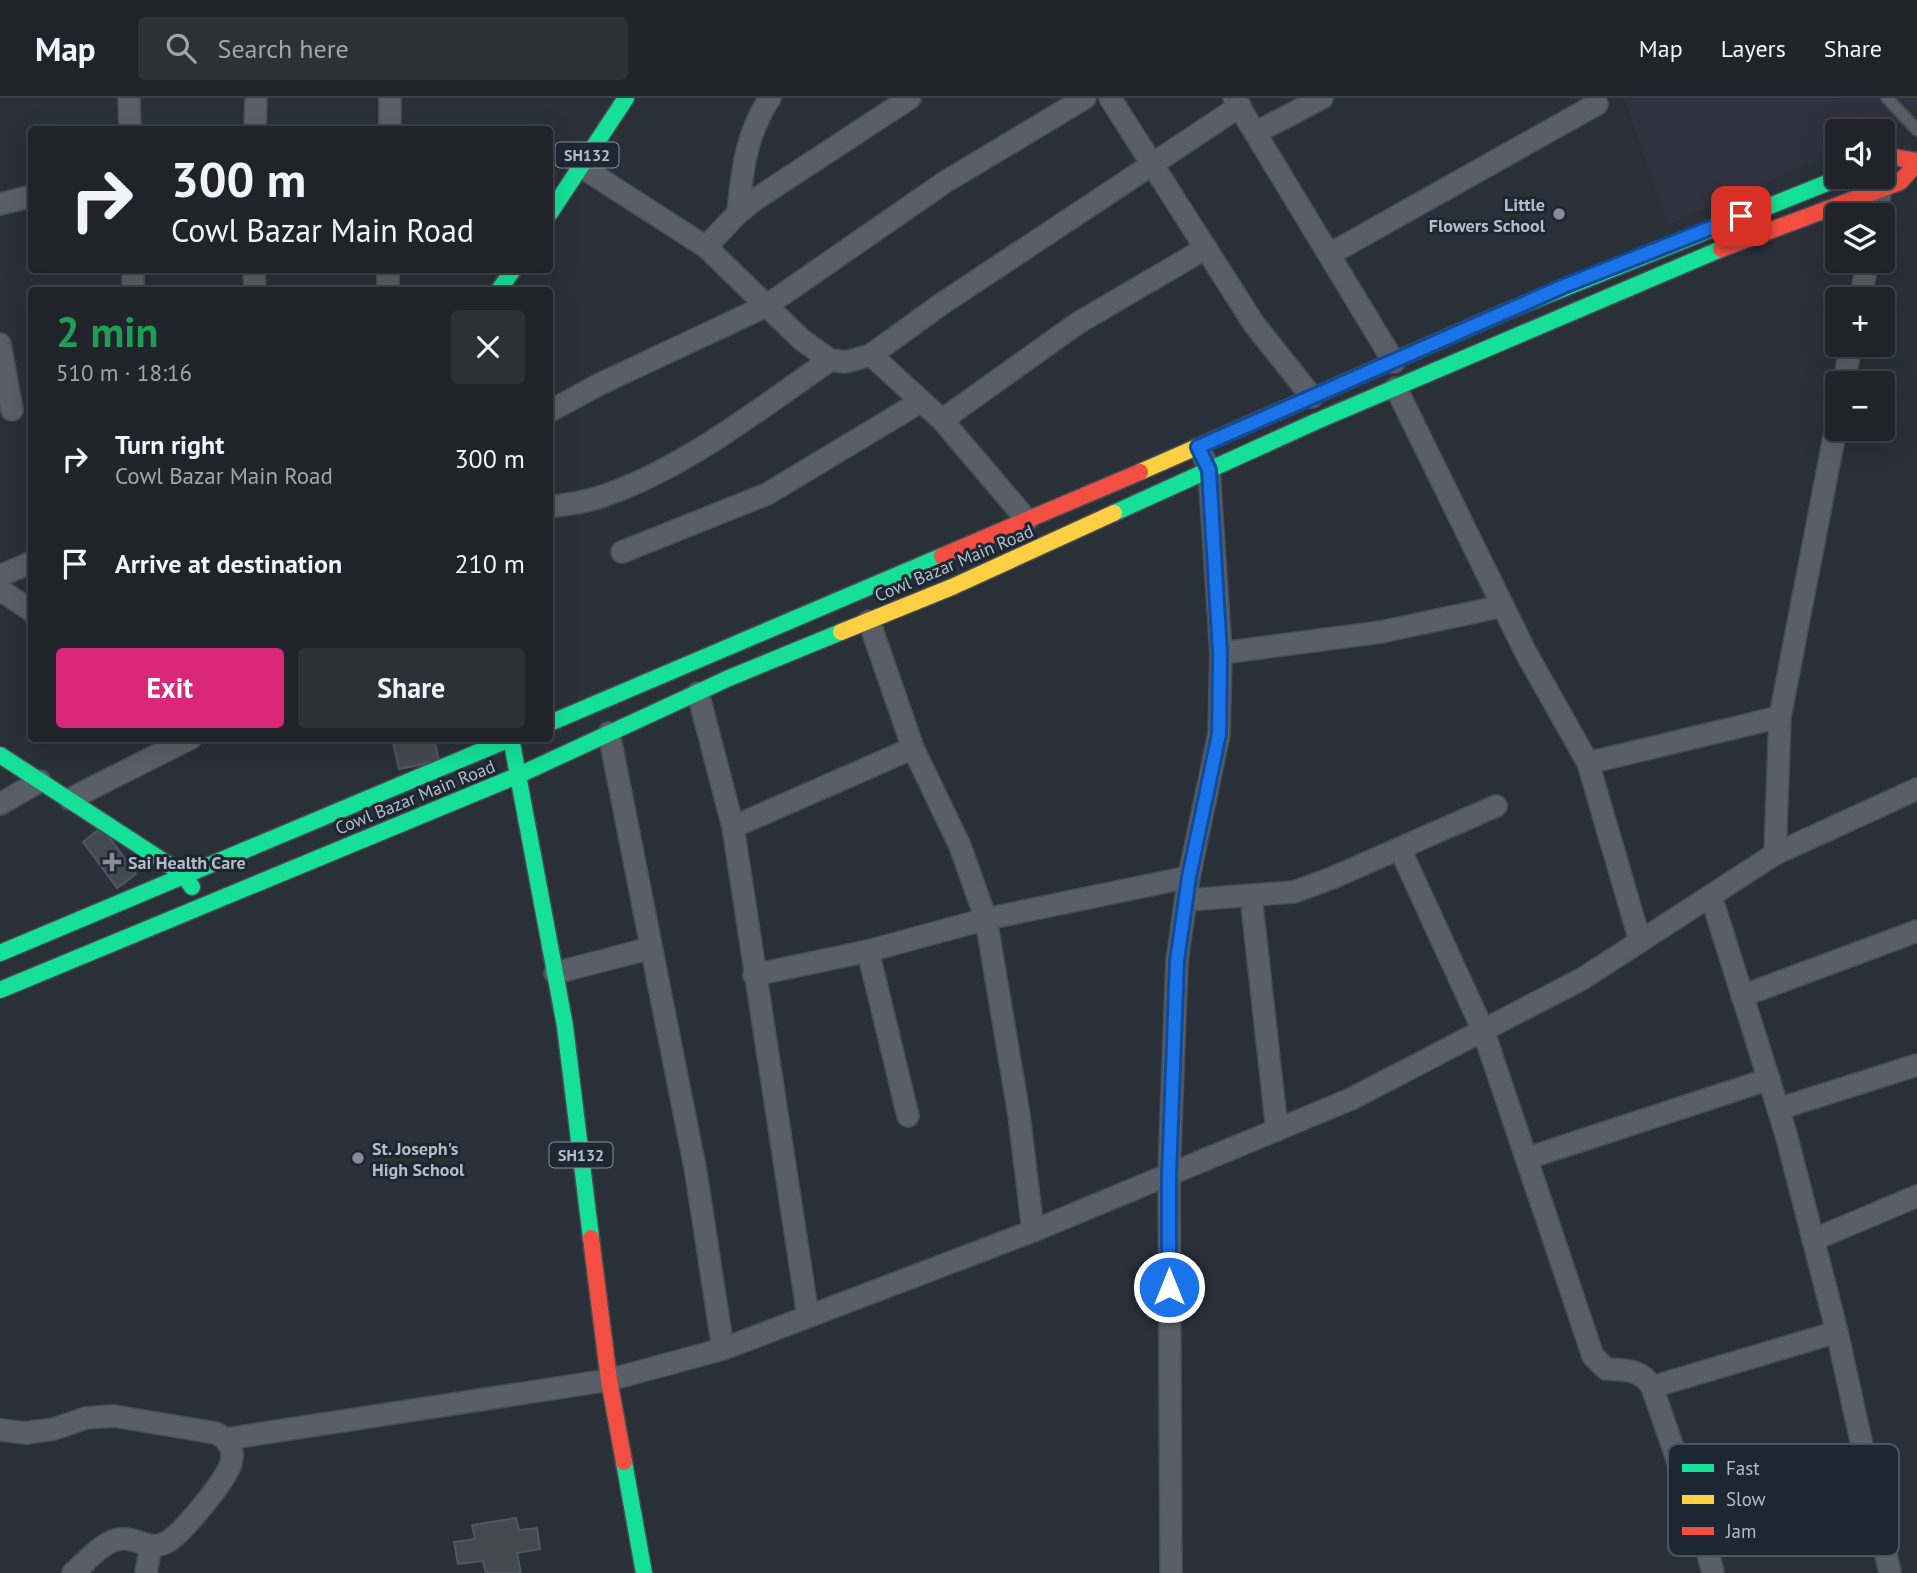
<!DOCTYPE html>
<meta charset="utf-8">
<style>
body{margin:0;font-family:"PT Sans",sans-serif;background:#2d3036;color:#f1f3f6;height:100vh;display:flex;flex-direction:column;font-size:26px;white-space:nowrap}
*{box-sizing:border-box;margin:0}
p{font-size:23px;color:#a2a4a8}
.icon{flex:none;width:38px;height:38px;fill:none;stroke:currentColor;stroke-width:2;stroke-linecap:round;stroke-linejoin:round}
.map{position:relative;flex:1;overflow:hidden}
.side{position:absolute;left:28px;top:189px;width:525px;height:455px;display:flex;flex-direction:column;background:#20242a;border-radius:7px;box-shadow:0 7px 28px #0002,0 0 0 2px #3d4147}
.side>*{flex:none}
.guide{position:absolute;left:28px;top:28px;width:525px;height:147px;border-radius:7px;box-shadow:0 7px 28px #0002,0 0 0 2px #3d4147;background:#20242a;color:#f1f3f6;overflow:hidden}
.tools{position:absolute;left:1825px;top:21px;display:grid;gap:14px}
.tools a{display:grid;place-items:center;width:70px;height:70px;border-radius:7px;background:#20242a;box-shadow:0 7px 28px #0002,0 0 0 2px #3d4147;font-size:35px}
.pin{position:absolute;display:grid;place-items:center;width:60px;height:60px;color:#fff;margin:-30px;border-radius:14px;box-shadow:0 4px 10px #0006}
.me{position:absolute;width:77px;margin:-38px;rotate:0deg;stroke-linejoin:round;filter:drop-shadow(0 0 5px #0008)}
.turn{display:flex;align-items:center;gap:24px;height:147px;padding:0 28px;font-size:32px}
.turn .icon{width:91px;height:91px;stroke-width:2.5}
.turn b{display:block;font-size:49px;line-height:60px}
.round{display:grid;place-items:center;flex:none;width:74px;height:74px;border-radius:7px;background:#2d3036}
.head{display:flex;align-items:center;justify-content:space-between;height:119px;padding:0 28px}
h1{font-size:42px;font-weight:700;line-height:52px;color:#1e9e55}
.primary-button{display:flex;gap:14px;margin-top:auto;padding:14px 28px}
.primary-button a{flex:1;height:80px;border-radius:7px;background:#db2777;color:#fff;font-size:28px;font-weight:700;line-height:80px;text-align:center}
.primary-button a+a{background:#2d3036;color:#f1f3f6}
ul{padding:0;list-style:none}
li{display:flex;align-items:center;gap:21px;height:105px;padding:0 28px}
li div{flex:1}
li b{display:block;font-size:26px}
li em{font-style:normal}
header{display:flex;align-items:center;gap:42px;box-sizing:border-box;height:98px;padding:0 35px;background:#20242a;border-bottom:2px solid #3d4147}
header strong{font-size:33px}
nav{display:flex;gap:38px;margin-inline-start:auto;font-size:24px}
.search{width:490px;height:63px;background:#2d3036;display:flex;align-items:center;gap:18px;box-sizing:border-box;padding:0 24px;border-radius:7px;color:#a2a4a8;font-size:26px}
.map>svg:first-child{display:block}
</style>
<header>
<strong>Map</strong>
<div class="search"><svg class="icon" aria-label="search" viewBox="0 0 24 24"><circle cx="10" cy="10" r="6"/><path d="M15 15l6 6"/></svg>Search here</div>
<nav><a>Map</a><a>Layers</a><a>Share</a></nav>
</header>
<div class="map">
<svg width="1917" height="1475" viewBox="0 0 1917 1475">
<rect width="100%" height="100%" fill="#2a3038"/>
<polygon fill="#31303e" points="1624,0 1917,0 1917,19 1883,34 1838,33 1837,54 1668,127"/>
<g fill="#444950" stroke="#52575f" stroke-width="2">
<polygon points="392,640 434,640 439,663 399,671"/>
<polygon points="102,729 136,776 117,790 83,744"/>
<polygon points="516,1420 519,1432 537,1430 540,1451 517,1455 521,1475 486,1475 483,1463 458,1466 454,1444 475,1441 472,1427"/>
</g>
<g fill="none" stroke-linecap="round" stroke-linejoin="round">
<g stroke="#484c53" stroke-width="14">
<polyline id="lane" points="1887,0 1917,32"/>
</g>
<g stroke="#484c53" stroke-width="24">
<g id="street">
<polyline points="129,0 130,32"/>
<polyline points="1110,0 1254,226 1312,299"/>
<polyline points="1234,0 1394,264"/>
<polyline points="255,32 256,0"/>
<polyline points="390,32 390,0"/>
<polyline points="1255,35 1322,0"/>
<polyline points="580,68 706,149 802,242 830,262 846,264 871,257 940,207 1240,8"/>
<polyline points="0,106 32,98"/>
<path d="M738,115C742,73 746,36 770,0"/>
<polyline points="1876,117 1881,91"/>
<polyline points="706,149 738,115 756,101 910,0"/>
<polyline points="1330,156 1597,6"/>
<polyline points="133,172 133,192"/>
<polyline points="254,172 255,192"/>
<polyline points="388,192 388,172"/>
<polyline points="1860,201 1868,163"/>
<polyline points="0,246 12,312"/>
<polyline points="871,257 942,322 1027,422"/>
<polyline points="1844,285 1851,247"/>
<polyline points="1396,290 1525,553 1588,665 1640,843"/>
<polyline points="550,313 600,286 766,208 945,84 1085,0"/>
<polyline points="942,322 1078,225 1206,150"/>
<path d="M550,409C565,406 582,405 597,400C680,374 759,311 830,262"/>
<polyline points="622,454 767,396 920,304"/>
<polyline points="0,478 32,464"/>
<polyline points="0,492 32,513"/>
<polyline points="869,523 913,650 960,748 986,821 1019,1017 1033,1133"/>
<polyline points="1221,555 1381,534 1503,508"/>
<polyline points="698,595 733,729 808,1218"/>
<polyline points="609,635 696,1075 723,1251"/>
<polyline points="1588,665 1780,619"/>
<polyline points="70,701 191,640"/>
<polyline points="0,706 40,683"/>
<polyline points="733,729 913,650"/>
<path d="M1400,751L1483,932L1593,1258L1606,1271C1626,1272 1641,1271 1652,1289L1702,1433L1713,1475"/>
<polyline points="1775,756 1780,619 1838,319"/>
<polyline points="1251,798 1277,1032"/>
<polyline points="1711,798 1786,1036 1837,1234 1890,1475"/>
<polyline points="1187,802 1294,794 1332,780 1496,708"/>
<polyline points="868,853 908,1018"/>
<polyline points="555,875 651,850"/>
<polyline points="754,877 868,853 986,821 1189,779"/>
<polyline points="1742,898 1917,833"/>
<polyline points="1778,1011 1917,967"/>
<polyline points="1528,1060 1769,981"/>
<polyline points="1813,1142 1917,1098"/>
<polyline points="1652,1289 1837,1234"/>
<path d="M0,1332L26,1335L54,1331L86,1320L114,1318L216,1335C228,1342 235,1351 231,1365C227,1381 182,1436 167,1444C150,1454 137,1439 120,1441C103,1443 86,1464 73,1475"/>
<polyline points="226,1341 609,1282 723,1251 1033,1133 1351,1001 1582,881 1775,756 1917,691"/>
<polyline points="1702,1433 1870,1388"/>
<polyline points="146,1475 151,1448"/>
<polyline points="1171,1475 1169,1077 1177,863 1189,779 1219,636 1221,555 1209,372 1204,360"/>
</g>
</g>
<g stroke="#484c53" stroke-width="19">
<g id="fast">
<polyline points="550,115 626,0"/>
<polyline points="499,192 513,172"/>
<polyline points="1505,214 1842,79"/>
<polyline points="1114,415 1317,323 1721,151"/>
<polyline points="550,625 942,458"/>
<polyline points="511,640 565,928 591,1140"/>
<polyline points="0,657 183,776 192,789"/>
<polyline points="0,855 512,640"/>
<polyline points="0,892 519,677 729,580 841,534"/>
<polyline points="624,1364 644,1475"/>
</g>
</g>
<g stroke="#484c53" stroke-width="19">
<g id="slow">
<polyline points="1140,374 1505,214"/>
<polyline points="841,534 952,489 1114,415"/>
</g>
</g>
<g stroke="#484c53" stroke-width="19">
<g id="jam">
<polyline points="1883,63 1893,59 1917,63"/>
<polyline points="1721,151 1900,84 1917,65"/>
<polyline points="942,458 1140,374"/>
<polyline points="591,1140 609,1282 624,1364"/>
</g>
</g>
<use href="#lane" stroke="#5a5e66" stroke-width="10"/>
<use href="#street" stroke="#5a5e66" stroke-width="21"/>
<use href="#fast" stroke="#16e098" stroke-width="16"/>
<use href="#slow" stroke="#ffcf43" stroke-width="16"/>
<use href="#jam" stroke="#f24e42" stroke-width="16"/>
</g>
<g fill="none" stroke-linecap="round" stroke-linejoin="round">
<g stroke="#114b97" stroke-width="18">
<polyline id="route" points="1169,1189 1169,1077 1177,863 1189,779 1219,636 1220,555 1209,372 1198,349 1564,188 1741,118"/>
</g>
<use href="#route" stroke="#1a73e8" stroke-width="12"/>
</g>
<g fill="#848b96" stroke="#1d2633" stroke-width="2.5">
<circle cx="1559" cy="116" r="7"/>
<path d="M108.5 753.5h7v7h7v7h-7v7h-7v-7h-7v-7h7z"/>
<circle cx="358" cy="1060" r="7"/>
</g>
<g text-anchor="middle" dominant-baseline="central" stroke-width="6" stroke-linejoin="round" paint-order="stroke">
<g fill="#1d2633" stroke="#878f9c" stroke-width="2">
<rect x="555.5" y="44.5" width="63" height="25" rx="5"/>
<rect x="549.5" y="1044.5" width="63" height="25" rx="5"/>
</g>
<g font-size="16" font-weight="bold" fill="#b4bcc9">
<text x="587" y="57">SH132</text>
<text x="581" y="1057">SH132</text>
</g>
<g font-size="18" font-weight="bold" fill="#b4bcc9" stroke="#1d2633" text-anchor="start">
<text x="1545" y="106" text-anchor="end">Little<tspan x="1545" dy="21">Flowers School</tspan></text>
<text x="128" y="764">Sai Health Care</text>
<text x="372" y="1050">St. Joseph's<tspan x="372" dy="21">High School</tspan></text>
</g>
<g font-size="18" fill="#b4bcc9" stroke="#1d2633">
<text transform="translate(954 465) rotate(-23)">Cowl Bazar Main Road</text>
<text transform="translate(415 699) rotate(-22)">Cowl Bazar Main Road</text>
</g>
</g>
<rect x="1668" y="1346" width="231" height="112" rx="10" fill="#1d2633" stroke="#4a5360" stroke-width="2"/>
<rect x="1682" y="1366" width="32" height="8" fill="#16e098"/>
<rect x="1682" y="1397" width="32" height="9" fill="#ffcf43"/>
<rect x="1682" y="1429" width="32" height="8" fill="#f24e42"/>
<g font-size="19" fill="#b4bcc9">
<text x="1726" y="1377">Fast</text>
<text x="1726" y="1408">Slow</text>
<text x="1726" y="1440">Jam</text>
</g>
</svg>
<div class="tools">
<a><svg class="icon" aria-label="sound" viewBox="0 0 24 24"><path d="M4 9h4l5-4v14l-5-4H4zM17 9q2 3 0 6"/></svg></a>
<a><svg class="icon" aria-label="layers" viewBox="0 0 24 24"><path d="M12 4l9 5-9 5-9-5zM3 14l9 5 9-5"/></svg></a>
<a>+</a>
<a>−</a>
</div>
<div class="pin" style="left:1741px;top:118px;background:#d93025"><svg class="icon" aria-label="arrive" viewBox="0 0 24 24"><path d="M6 21V4h12l-3 4 3 4H6"/></svg></div>
<svg class="me" style="left:1169px;top:1189px" viewBox="-20 -20 40 40"><circle r="17" fill="#1a73e8" stroke="#fff" stroke-width="3"/><path d="M0-11L8 9 0 5-8 9z" fill="#fff"/></svg>
<div class="guide">
<div class="turn"><svg class="icon" aria-label="right" viewBox="0 0 24 24"><path d="M7 20v-9h11M14 6l5 5-5 5"/></svg><div><b>300 m</b>Cowl Bazar Main Road</div></div>
</div>
<section class="side">
<div class="head"><div><h1>2 min</h1><p>510 m · 18:16</p></div><a class="round"><svg class="icon" aria-label="close" viewBox="0 0 24 24"><path d="M6 6l12 12M18 6L6 18"/></svg></a></div>
<ul>
<li><svg class="icon" aria-label="right" viewBox="0 0 24 24"><path d="M7 20v-9h11M14 6l5 5-5 5"/></svg><div><b>Turn right</b><p>Cowl Bazar Main Road</p></div><em>300 m</em></li>
<li><svg class="icon" aria-label="arrive" viewBox="0 0 24 24"><path d="M6 21V4h12l-3 4 3 4H6"/></svg><div><b>Arrive at destination</b></div><em>210 m</em></li>
</ul>
<div class="primary-button"><a>Exit</a><a>Share</a></div>
</section>
</div>
